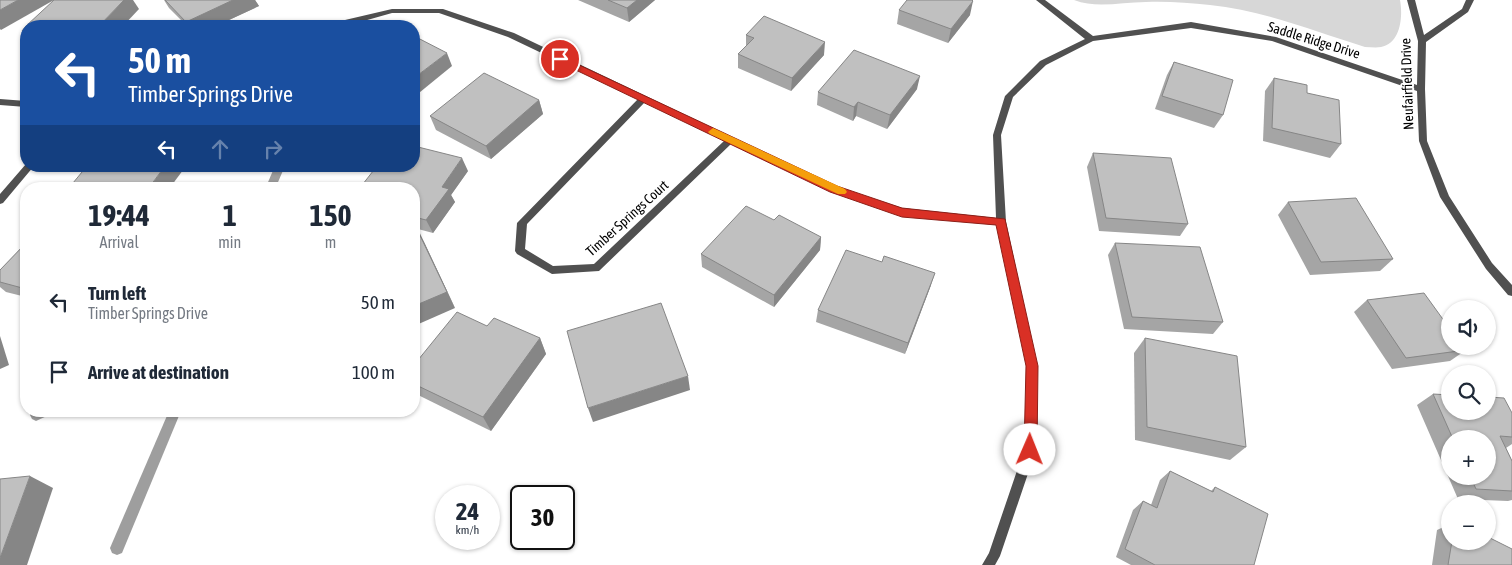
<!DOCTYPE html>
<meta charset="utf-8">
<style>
body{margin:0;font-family:"Asap Condensed",sans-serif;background:#f6f6f7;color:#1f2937;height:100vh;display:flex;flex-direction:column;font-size:19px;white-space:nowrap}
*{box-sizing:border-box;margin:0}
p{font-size:16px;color:#747a83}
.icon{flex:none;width:28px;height:28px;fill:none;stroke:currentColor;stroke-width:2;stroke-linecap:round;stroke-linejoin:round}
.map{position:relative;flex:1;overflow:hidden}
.panel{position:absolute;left:20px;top:182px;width:400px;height:235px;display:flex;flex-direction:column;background:#fff;border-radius:20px;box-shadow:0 1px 4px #0004}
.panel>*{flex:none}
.banner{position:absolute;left:20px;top:20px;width:400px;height:152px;border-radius:20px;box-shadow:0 1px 4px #0004;background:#1a4fa0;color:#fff;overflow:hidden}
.tools{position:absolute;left:1441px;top:300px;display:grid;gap:10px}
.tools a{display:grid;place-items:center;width:55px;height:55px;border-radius:50%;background:#fff;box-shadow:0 1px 4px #0004;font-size:25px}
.speed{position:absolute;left:435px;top:485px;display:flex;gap:10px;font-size:25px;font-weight:700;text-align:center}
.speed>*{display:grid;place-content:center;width:65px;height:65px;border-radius:50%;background:#fff;box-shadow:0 1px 4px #0004;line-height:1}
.speed small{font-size:12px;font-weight:400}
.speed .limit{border:2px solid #111;border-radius:8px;background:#fff;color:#111}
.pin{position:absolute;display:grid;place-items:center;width:42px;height:42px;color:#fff;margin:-21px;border:2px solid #fff;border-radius:50%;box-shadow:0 1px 5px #0007}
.me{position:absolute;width:55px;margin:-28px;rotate:1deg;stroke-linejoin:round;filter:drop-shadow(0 0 4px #0008)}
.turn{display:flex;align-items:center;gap:18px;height:105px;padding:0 25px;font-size:22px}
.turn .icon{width:65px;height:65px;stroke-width:2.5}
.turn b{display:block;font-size:35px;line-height:42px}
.lanes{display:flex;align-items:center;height:48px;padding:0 25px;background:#0003;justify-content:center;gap:25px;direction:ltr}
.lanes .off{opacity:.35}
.eta{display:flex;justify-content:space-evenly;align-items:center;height:85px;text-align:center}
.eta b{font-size:30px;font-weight:700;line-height:35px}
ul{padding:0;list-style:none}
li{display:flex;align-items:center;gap:15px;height:70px;padding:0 25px}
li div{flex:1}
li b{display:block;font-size:19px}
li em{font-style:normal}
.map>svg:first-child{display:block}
</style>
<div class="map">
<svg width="1512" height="565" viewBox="0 0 1512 565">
<rect width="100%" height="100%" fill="#fff"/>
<path fill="#d7d7d7" d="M1074,0H1400C1403,16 1401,43 1381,47C1376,48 1370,47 1365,47C1316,32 1262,10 1210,5C1189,3 1167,1 1146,2C1121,2 1097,9 1074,0Z"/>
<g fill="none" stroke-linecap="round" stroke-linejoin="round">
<g fill="#9e9e9e" fill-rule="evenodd">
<polygon points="275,166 285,166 275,189 265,189"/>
<polygon points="31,411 51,411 49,415 36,421 32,419 30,415"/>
<polygon points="169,411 181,411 122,553 117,555 112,553 110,548"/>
</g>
<g fill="#505050" fill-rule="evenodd">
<path d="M1036,0H1045L1093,36L1191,22L1276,37L1417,85L1418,41L1407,0H1415L1424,35L1462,9L1466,0H1474L1468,12L1426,42L1425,89L1427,141L1449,196L1492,263L1512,285V296L1508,295L1486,269L1440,197L1419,141L1417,91L1272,41L1191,28L1093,41L1046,65L1013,97L1001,135L1006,222L1037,366L1036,450L1000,556L995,565H982L989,553L1024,450L1027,366L997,225L902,216L830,191L731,144L599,271L552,274L517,254L515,251L517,223L638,99L508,37L439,13H392L346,26H336L345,20L392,9H443L514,33L836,187L902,208L996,218L993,135L1005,96L1040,61L1085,39ZM645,102L724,141L594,264L553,266L525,249L527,224Z"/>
<polygon points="0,99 26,101 26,107 0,105"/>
<polygon points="26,164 26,166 34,166 3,203 0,204 0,194"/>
</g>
</g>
<g fill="#a5a5a5" fill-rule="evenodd">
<polygon points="164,0 255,0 259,6 216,26 187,26 169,8"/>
<polygon points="578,0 655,0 629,22"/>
<polygon points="899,10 970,15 948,43 897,24"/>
<polygon points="26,26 26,36 22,31"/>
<polygon points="746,35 824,55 791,91 738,68 738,54 746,46"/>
<polygon points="1174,62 1223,115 1214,128 1155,109 1167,75"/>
<polygon points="1274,78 1307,93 1341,144 1330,158 1263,141 1265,91"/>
<polygon points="917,89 887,129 856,116 853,121 817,105 818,92"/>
<polygon points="539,100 543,114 491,159 436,130 430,116"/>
<polygon points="1093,153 1188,224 1180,236 1099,231 1087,167"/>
<polygon points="468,171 451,195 455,202 433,233 418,229 425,244 455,308 414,228 414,189"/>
<polygon points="1288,202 1393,259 1380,271 1310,275 1278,215"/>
<polygon points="774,220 821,237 820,250 774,307 702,267 701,254"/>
<polygon points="26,243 26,297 6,292 0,287 0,270"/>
<polygon points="1115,243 1223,322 1213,334 1124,329 1108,255"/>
<polygon points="882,262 931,285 905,354 816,322 818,310"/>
<polygon points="1367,300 1466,350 1450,361 1392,369 1354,312"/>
<polygon points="487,326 540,338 546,354 491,431 414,393 414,365"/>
<polygon points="1145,338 1246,447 1230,460 1135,440 1134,353"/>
<path d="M1433,394L1512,413V444L1506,448L1512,461V500L1508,501L1458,499L1417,405ZM1450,439H1488V476H1450Z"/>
<polygon points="1170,471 1211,491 1215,487 1254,565 1131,565 1116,557 1133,510 1143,501 1151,505 1160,480"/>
<polygon points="1450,524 1450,541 1488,541 1512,565 1432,565 1437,530"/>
</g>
<g fill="#868686">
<polygon points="18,0 54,0 1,30 0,29 0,10"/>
<polygon points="124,0 133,0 139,9 123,26 99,26"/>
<polygon points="233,0 255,0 259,6 216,26 189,26 186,22"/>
<polygon points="637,0 655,0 629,22 627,8"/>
<polygon points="973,1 970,15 948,43 951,29"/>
<polygon points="825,42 824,55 791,91 792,78"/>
<polygon points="447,53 452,66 414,97 414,78"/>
<polygon points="920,76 917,89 887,129 890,115"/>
<polygon points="539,100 543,114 491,159 486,146"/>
<polygon points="858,102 856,116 853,121 854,107"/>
<polygon points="462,158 468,171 451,195 455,202 433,233 426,220 442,187"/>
<polygon points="165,166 186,166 169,189 148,189"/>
<polygon points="416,227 425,244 455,308 414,326"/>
<polygon points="821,237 820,250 774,307 774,295"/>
<polygon points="935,273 931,285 905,354 908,343"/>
<polygon points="0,336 9,365 0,369"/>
<polygon points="540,338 546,354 491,431 483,417"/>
<polygon points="688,376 690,390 593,422 588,408"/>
<polygon points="30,476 53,488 27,565 0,565 0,558"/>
</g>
<g fill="#c0c0c0" stroke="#868686">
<polygon points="0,0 18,0 0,10"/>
<polygon points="54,0 124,0 99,26 26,26"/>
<polygon points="165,0 233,0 186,22"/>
<polygon points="608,0 637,0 627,8"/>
<polygon points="907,0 972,0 973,1 951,29 899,10"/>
<polygon points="764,16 825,42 792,78 738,54 754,38 746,35"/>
<polygon points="26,26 26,31 22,31"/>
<polygon points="414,36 447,53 414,78"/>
<polygon points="854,50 920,76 890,115 858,102 854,107 818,92"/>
<polygon points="1174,62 1233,80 1223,115 1162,96"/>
<polygon points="484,73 539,100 486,146 430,116"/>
<polygon points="1274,78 1307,85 1307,93 1339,100 1341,144 1272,128"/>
<polygon points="414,146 462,158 442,187 449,189 426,220 414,217 414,189 359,189 377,166 414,166"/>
<polygon points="1093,153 1171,158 1188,224 1106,218"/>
<polygon points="87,166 165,166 148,189 68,189"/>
<polygon points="1356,198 1393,259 1321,262 1288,202"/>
<polygon points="746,206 774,220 779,215 821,237 774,295 701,254"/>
<polygon points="416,227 447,292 414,306 414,228"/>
<polygon points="26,243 26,289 0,282 0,270"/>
<polygon points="1115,243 1200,247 1223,322 1132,317"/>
<polygon points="846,250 882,262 884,256 935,273 908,343 818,310"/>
<polygon points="1424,293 1450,329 1450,346 1463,346 1466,350 1406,358 1367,300"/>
<polygon points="661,303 688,376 588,408 567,331"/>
<polygon points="457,312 487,326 494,318 540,338 483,417 414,384 414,365"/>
<polygon points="1145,338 1237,356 1246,447 1147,427"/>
<polygon points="1433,394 1450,395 1450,411 1488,411 1488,397 1504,398 1512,413 1512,437 1500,436 1512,461 1512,491 1476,489 1470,476 1488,476 1488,439 1453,439"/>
<polygon points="1170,471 1213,492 1215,487 1268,514 1254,565 1155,565 1125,549 1143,501 1157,508"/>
<polygon points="30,476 0,558 0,479"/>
<polygon points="1488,537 1512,549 1512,565 1448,565 1452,541 1488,541"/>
</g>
<polygon fill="#d93025" stroke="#8d1f18" points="560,56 837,186 902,208 1005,219 1038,366 1037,450 1035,455 1030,456 1026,455 1024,450 1026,366 996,225 902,217 830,192 557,61 557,57"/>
<polygon fill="#f59e0b" points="713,128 845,189 847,192 845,194 838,194 710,134 708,132"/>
<g text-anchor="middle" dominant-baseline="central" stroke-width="4" stroke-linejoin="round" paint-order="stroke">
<g font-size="14" fill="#000" stroke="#fff">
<text transform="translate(1314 40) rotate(17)">Saddle Ridge Drive</text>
<text transform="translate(1407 84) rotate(-92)">Neufairfield Drive</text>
<text transform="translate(627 218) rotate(-42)">Timber Springs Court</text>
</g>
</g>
</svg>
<div class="tools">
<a><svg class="icon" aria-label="sound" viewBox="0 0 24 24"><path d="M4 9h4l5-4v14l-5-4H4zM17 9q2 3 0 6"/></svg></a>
<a><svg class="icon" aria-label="search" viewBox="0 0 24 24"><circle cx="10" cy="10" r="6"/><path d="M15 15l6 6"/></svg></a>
<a>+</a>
<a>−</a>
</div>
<div class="speed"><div>24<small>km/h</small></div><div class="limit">30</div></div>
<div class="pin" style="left:560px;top:59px;background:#d93025"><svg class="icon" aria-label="arrive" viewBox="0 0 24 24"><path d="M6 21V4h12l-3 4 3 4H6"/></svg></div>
<svg class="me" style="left:1030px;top:450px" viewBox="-20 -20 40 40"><circle r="19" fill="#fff"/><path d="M0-13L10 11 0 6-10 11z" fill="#d93025"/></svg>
<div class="banner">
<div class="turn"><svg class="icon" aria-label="left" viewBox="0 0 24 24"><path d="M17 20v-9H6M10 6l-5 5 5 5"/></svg><div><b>50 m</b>Timber Springs Drive</div></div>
<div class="lanes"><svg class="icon" aria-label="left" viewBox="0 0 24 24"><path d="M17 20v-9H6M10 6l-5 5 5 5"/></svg><svg class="icon off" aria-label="ahead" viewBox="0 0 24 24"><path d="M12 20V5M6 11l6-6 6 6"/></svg><svg class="icon off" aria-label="right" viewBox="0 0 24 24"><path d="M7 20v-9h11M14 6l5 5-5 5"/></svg></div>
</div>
<section class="panel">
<div class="eta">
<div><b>19:44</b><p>Arrival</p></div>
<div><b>1</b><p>min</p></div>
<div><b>150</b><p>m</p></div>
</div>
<ul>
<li><svg class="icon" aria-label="left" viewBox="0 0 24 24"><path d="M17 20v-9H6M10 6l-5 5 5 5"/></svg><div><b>Turn left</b><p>Timber Springs Drive</p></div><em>50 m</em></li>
<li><svg class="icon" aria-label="arrive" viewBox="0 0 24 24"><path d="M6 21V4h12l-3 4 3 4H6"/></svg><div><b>Arrive at destination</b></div><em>100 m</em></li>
</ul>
</section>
</div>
